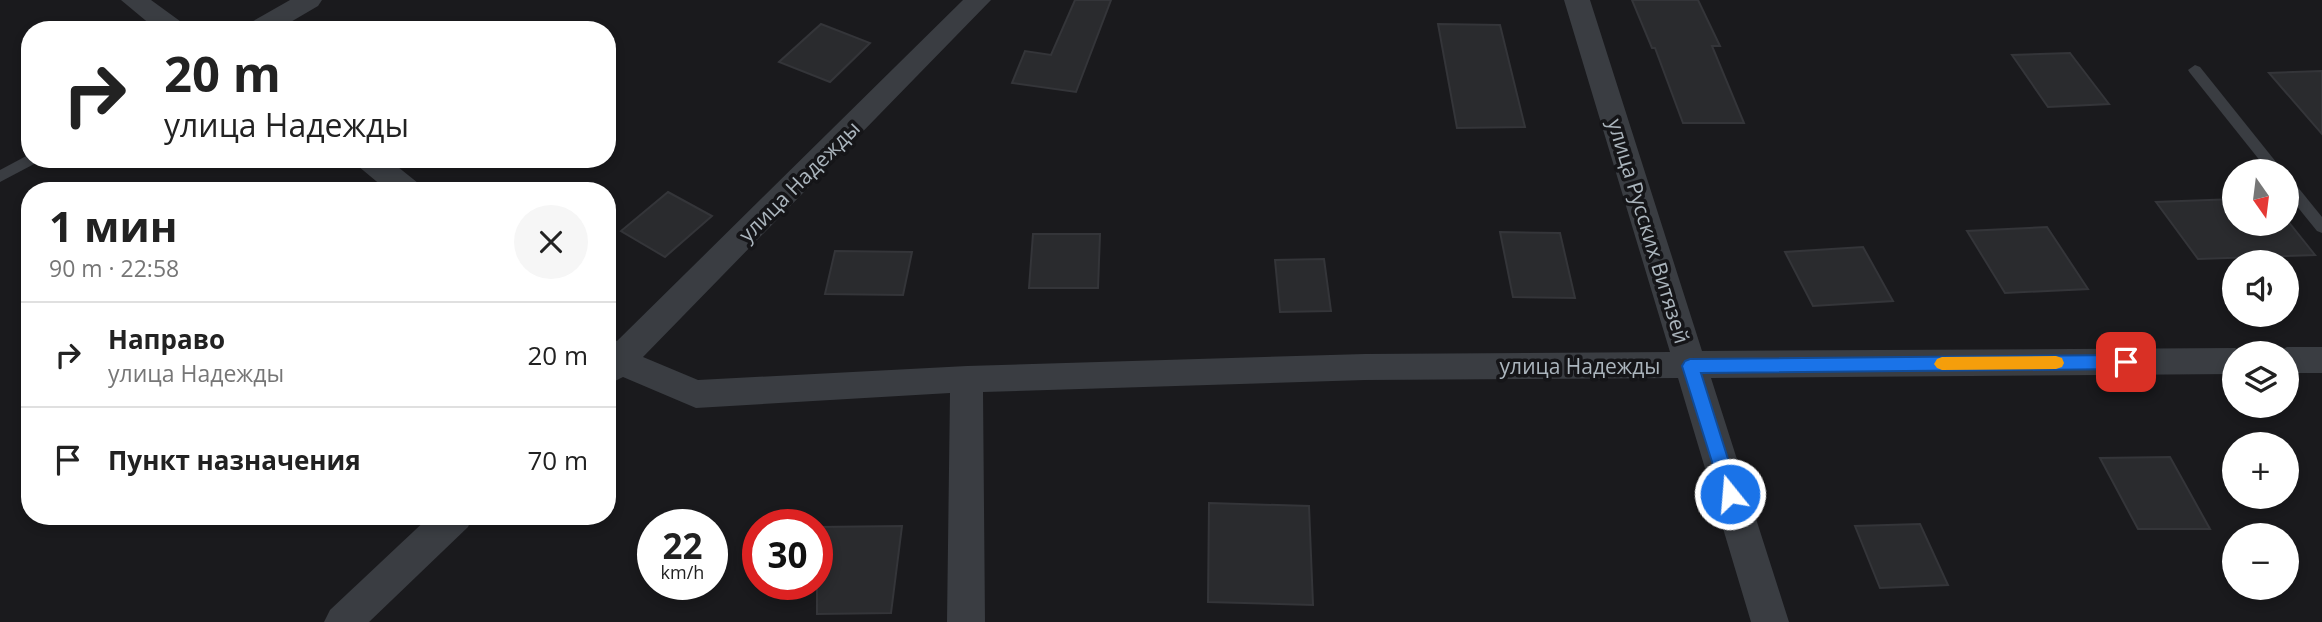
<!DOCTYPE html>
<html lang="ru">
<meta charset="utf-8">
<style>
body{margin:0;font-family:"Open Sans",sans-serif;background:#f6f6f6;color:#222;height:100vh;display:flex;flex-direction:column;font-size:26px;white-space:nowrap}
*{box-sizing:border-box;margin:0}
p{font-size:23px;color:#767676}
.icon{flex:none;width:38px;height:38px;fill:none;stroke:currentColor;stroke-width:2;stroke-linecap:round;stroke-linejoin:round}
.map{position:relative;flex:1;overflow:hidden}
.details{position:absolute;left:21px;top:182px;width:595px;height:343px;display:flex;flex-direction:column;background:#fff;border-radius:28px;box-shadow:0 4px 10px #0003}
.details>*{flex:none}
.hud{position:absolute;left:21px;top:21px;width:595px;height:147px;border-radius:28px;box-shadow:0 4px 10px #0003;background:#fff;color:#222;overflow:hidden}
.needle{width:46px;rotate:166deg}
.buttons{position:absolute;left:2222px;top:159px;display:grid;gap:14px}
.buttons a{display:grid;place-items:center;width:77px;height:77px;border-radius:50%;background:#fff;box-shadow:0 4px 10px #0003;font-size:35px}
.speed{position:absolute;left:637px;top:509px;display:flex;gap:14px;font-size:35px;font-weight:700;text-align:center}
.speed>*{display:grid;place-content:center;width:91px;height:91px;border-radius:50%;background:#fff;box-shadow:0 4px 10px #0003;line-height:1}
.speed small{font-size:18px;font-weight:400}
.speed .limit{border:10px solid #d22;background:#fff;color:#111}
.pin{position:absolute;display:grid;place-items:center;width:60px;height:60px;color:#fff;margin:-30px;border-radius:14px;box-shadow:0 4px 10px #0006}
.me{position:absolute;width:77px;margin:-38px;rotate:343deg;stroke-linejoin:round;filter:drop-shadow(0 0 5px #0008)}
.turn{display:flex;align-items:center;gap:24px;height:147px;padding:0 28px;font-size:32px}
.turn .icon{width:91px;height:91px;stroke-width:2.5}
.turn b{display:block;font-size:49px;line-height:60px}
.round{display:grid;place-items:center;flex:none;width:74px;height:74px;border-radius:37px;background:#f6f6f6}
.summary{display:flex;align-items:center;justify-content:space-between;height:119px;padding:0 28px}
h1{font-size:42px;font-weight:700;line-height:52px}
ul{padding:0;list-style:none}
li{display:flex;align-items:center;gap:21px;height:105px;padding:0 28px;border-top:2px solid #e0e0e0}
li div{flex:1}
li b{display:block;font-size:26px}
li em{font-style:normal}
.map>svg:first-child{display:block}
</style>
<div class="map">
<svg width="2322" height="622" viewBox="0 0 2322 622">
<rect width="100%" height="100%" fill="#1a1a1d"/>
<g fill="#2a2b2e" stroke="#343539" stroke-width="2">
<polygon points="1075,0 1111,0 1076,92 1012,83 1025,51 1051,55"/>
<polygon points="1632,0 1698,0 1720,46 1712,46 1744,123 1683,123 1655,48 1652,48"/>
<polygon points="821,24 870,43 830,82 779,62"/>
<polygon points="1438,24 1500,25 1525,127 1457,128"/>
<polygon points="2070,53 2109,104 2048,107 2012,55"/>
<polygon points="2322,71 2322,134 2269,73"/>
<polygon points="668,192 712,216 665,257 621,231"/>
<polygon points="2235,199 2235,224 2287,224 2287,220 2315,255 2198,259 2156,202"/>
<polygon points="2047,227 2088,289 2005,293 1967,231"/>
<polygon points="1500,232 1560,233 1575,298 1513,297"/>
<polygon points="1033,234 1100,234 1098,288 1029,288"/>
<polygon points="1863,247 1893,301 1813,306 1785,252"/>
<polygon points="835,251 912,252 903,295 825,294"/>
<polygon points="1324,259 1331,311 1280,312 1275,260"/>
<polygon points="2170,457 2210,529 2138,529 2100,458"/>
<polygon points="1209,503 1309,506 1313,605 1208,602"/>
<polygon points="1920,524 1948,585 1880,588 1855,526"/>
<polygon points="902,526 891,613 817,614 817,527"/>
</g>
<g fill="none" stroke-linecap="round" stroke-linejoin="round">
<g fill="#3a3d42" fill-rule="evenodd">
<polygon points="2195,65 2200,67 2284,172 2269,172 2190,73 2188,70"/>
<polygon points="30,154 30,159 38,159 36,163 0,182 0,170"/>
<polygon points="2287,179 2292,180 2322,217 2322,233 2317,231 2287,194"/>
</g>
<g fill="#3a3d42" fill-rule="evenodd">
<polygon points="121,0 151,0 184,24 188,30 157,30"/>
<polygon points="290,0 322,0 318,6 277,30 244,30 248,24"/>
<polygon points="963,0 991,0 643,357 698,380 967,366 1365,354 1670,352 1564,0 1590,0 1702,351 2235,348 2247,354 2235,354 2235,374 1711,378 1789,622 1751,622 1678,378 1365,380 983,392 985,622 947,622 950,393 696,408 623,377 607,385 607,338 617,341"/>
<polygon points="354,159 388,159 418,183 422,191 388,191 358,166"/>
<polygon points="2287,347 2322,347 2322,373 2287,373 2287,354 2274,354"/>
<polygon points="430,516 473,516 468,527 369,622 324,622 330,610"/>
</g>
</g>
<polygon fill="#1a73e8" stroke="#114b97" stroke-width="2" points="2126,355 2132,357 2134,362 2132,367 2126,369 1701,373 1739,494 1737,500 1730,502 1724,500 1722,494 1682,366 1685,361 1690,359"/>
<polygon fill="#f59e0b" points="2056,356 2062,358 2064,363 2062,367 2056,369 1942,370 1937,368 1934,364 1937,359 1942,357"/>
<g text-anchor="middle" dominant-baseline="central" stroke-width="7" stroke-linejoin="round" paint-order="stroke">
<g font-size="21" fill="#abb5bd" stroke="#151518">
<text transform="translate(799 181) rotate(-45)">улица Надежды</text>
<text transform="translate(1649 231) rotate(73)">улица Русских Витязей</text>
<text x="1580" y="366">улица Надежды</text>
</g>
</g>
</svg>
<div class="buttons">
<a><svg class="needle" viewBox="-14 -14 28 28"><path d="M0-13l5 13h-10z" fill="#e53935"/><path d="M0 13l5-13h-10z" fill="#767676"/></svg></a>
<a><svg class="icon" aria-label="sound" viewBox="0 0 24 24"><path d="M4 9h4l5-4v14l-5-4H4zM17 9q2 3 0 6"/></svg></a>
<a><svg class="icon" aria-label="layers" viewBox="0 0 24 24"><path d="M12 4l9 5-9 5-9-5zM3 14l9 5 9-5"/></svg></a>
<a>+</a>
<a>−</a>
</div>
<div class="speed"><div>22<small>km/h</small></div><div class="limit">30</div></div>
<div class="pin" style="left:2126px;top:362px;background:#d93025"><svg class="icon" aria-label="arrive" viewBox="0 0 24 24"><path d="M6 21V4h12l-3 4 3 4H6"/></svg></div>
<svg class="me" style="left:1730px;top:494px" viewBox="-20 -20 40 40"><circle r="17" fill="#1a73e8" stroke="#fff" stroke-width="3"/><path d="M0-11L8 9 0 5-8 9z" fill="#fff"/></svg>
<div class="hud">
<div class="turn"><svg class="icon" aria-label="right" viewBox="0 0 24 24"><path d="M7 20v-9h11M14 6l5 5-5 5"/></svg><div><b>20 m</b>улица Надежды</div></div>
</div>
<section class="details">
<div class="summary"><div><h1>1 мин</h1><p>90 m · 22:58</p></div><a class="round"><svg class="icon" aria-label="close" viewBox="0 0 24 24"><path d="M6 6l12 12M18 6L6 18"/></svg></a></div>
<ul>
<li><svg class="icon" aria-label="right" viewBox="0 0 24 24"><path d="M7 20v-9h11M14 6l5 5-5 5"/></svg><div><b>Направо</b><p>улица Надежды</p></div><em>20 m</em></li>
<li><svg class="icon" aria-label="arrive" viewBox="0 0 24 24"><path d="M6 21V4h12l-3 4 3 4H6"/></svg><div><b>Пункт назначения</b></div><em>70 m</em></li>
</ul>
</section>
</div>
